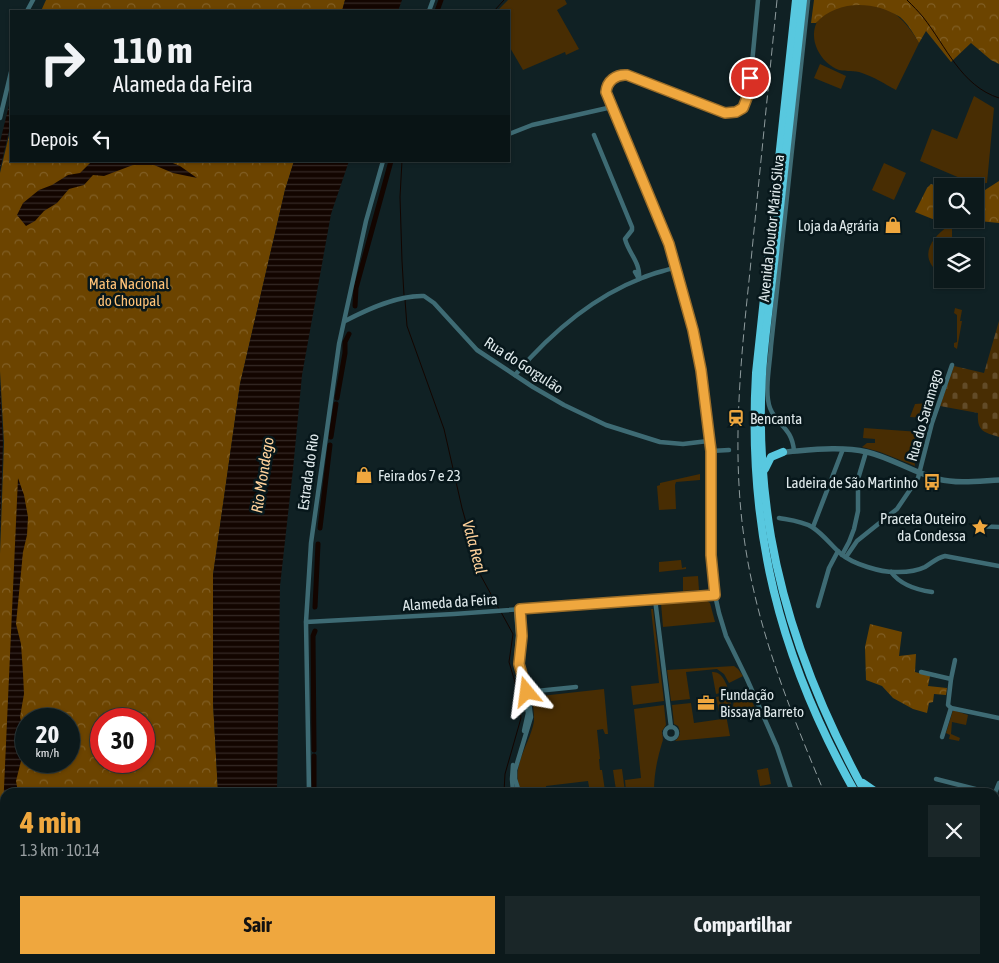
<!DOCTYPE html>
<html lang="pt">
<meta charset="utf-8">
<style>
body{margin:0;font-family:"Asap Condensed",sans-serif;background:#1a2628;color:#f1f3f6;height:100vh;display:flex;flex-direction:column;font-size:19px;white-space:nowrap}
*{box-sizing:border-box;margin:0}
p{font-size:16px;color:#9aa0a3}
.icon{flex:none;width:28px;height:28px;fill:none;stroke:currentColor;stroke-width:2;stroke-linecap:round;stroke-linejoin:round}
.map{position:relative;flex:1;overflow:hidden}
.side{position:absolute;left:0px;top:788px;width:1000px;height:176px;display:flex;flex-direction:column;background:#0c191b;border-radius:15px 15px 0 0;box-shadow:0 1px 4px #0004,0 0 0 1px #2c383a}
.side>*{flex:none}
.top-card{position:absolute;left:10px;top:10px;width:500px;height:152px;border-radius:0px;box-shadow:0 1px 4px #0004,0 0 0 1px #2c383a;background:#0c191b;color:#f1f3f6;overflow:hidden}
.controls{position:absolute;left:934px;top:178px;display:grid;gap:10px}
.controls a{display:grid;place-items:center;width:50px;height:50px;border-radius:0px;background:#0c191b;box-shadow:0 1px 4px #0004,0 0 0 1px #2c383a;font-size:25px}
.speed{position:absolute;left:15px;top:708px;display:flex;gap:10px;font-size:25px;font-weight:700;text-align:center}
.speed>*{display:grid;place-content:center;width:65px;height:65px;border-radius:50%;background:#0c191b;box-shadow:0 1px 4px #0004,0 0 0 1px #2c383a;line-height:1}
.speed small{font-size:12px;font-weight:400}
.speed .limit{border:8px solid #d22;background:#fff;color:#111}
.pin{position:absolute;display:grid;place-items:center;width:42px;height:42px;color:#fff;margin:-21px;border:2px solid #fff;border-radius:50%;box-shadow:0 1px 5px #0007}
.me{position:absolute;width:55px;margin:-28px;rotate:344deg;stroke-linejoin:round;filter:drop-shadow(0 0 4px #0008)}
.turn{display:flex;align-items:center;gap:18px;height:105px;padding:0 20px;font-size:22px}
.turn .icon{width:65px;height:65px;stroke-width:2.5}
.turn b{display:block;font-size:35px;line-height:42px}
.then{display:flex;align-items:center;height:48px;padding:0 20px;background:#0003;gap:10px;font-size:19px}
.round{display:grid;place-items:center;flex:none;width:52px;height:52px;border-radius:0px;background:#1a2628}
.overview{display:flex;align-items:center;justify-content:space-between;height:85px;padding:0 20px}
h1{font-size:30px;font-weight:700;line-height:38px;color:#efa73e}
.primary-button{display:flex;gap:10px;margin-top:auto;padding:10px 20px}
.primary-button a{flex:1;height:58px;border-radius:0px;background:#efa73e;color:#111;font-size:20px;font-weight:700;line-height:58px;text-align:center}
.primary-button a+a{background:#1a2628;color:#f1f3f6}
.map>svg:first-child{display:block}
</style>
<div class="map">
<svg width="999" height="963" viewBox="0 0 999 963">
<defs>
<pattern id="forest-crowns" width="20" height="18" patternUnits="userSpaceOnUse" patternTransform="scale(1.25)"><rect width="20" height="18" fill="#6c4400"/><path d="M2 6a3 3 0 1 1 6 0M12 15a3 3 0 1 1 6 0" fill="none" stroke="#815f25"/></pattern>
<pattern id="cemetery-stones" width="16" height="16" patternUnits="userSpaceOnUse" patternTransform="scale(1.25)"><rect width="16" height="16" fill="#482d03"/><path d="M2 7V4a2 2 0 0 1 4 0v3zM10 15v-3a2 2 0 0 1 4 0v3z" fill="#624b28"/></pattern>
<pattern id="water-rules" width="6" height="5" patternUnits="userSpaceOnUse" patternTransform="scale(1.25)"><rect width="6" height="5" fill="#130500"/><path d="M0 2.5h6" fill="none" stroke="#352925"/></pattern>
</defs>
<rect width="100%" height="100%" fill="#102124"/>
<g fill="#482d03">
<polygon points="508,0 565,0 567,4 557,10 579,49 566,55 565,52 523,70 509,46 509,11 497,11"/>
<path d="M854,0C886,3 903,15 919,43L896,90C885,84 874,77 862,73C854,70 847,72 839,70C820,63 807,38 818,20C827,6 838,2 854,0Z"/>
<polygon points="820,64 846,76 841,89 814,78"/>
<polygon points="974,96 994,108 987,183 974,184 920,161 932,129 957,139"/>
<polygon points="884,163 906,173 894,200 872,190"/>
<path d="M950,225L952,228V243L956,244V246H942V273L941,274C917,258 931,237 950,225Z"/>
<polygon points="955,308 962,310 960,321 962,321 957,349 954,347 954,343 957,342 957,315 954,313"/>
<polygon points="929,403 924,418 910,417 915,404"/>
<polygon points="864,428 920,432 914,453 915,466 880,452 862,447 867,443 875,443 875,439 863,438"/>
<polygon points="700,474 700,480 676,482 675,485 676,509 659,510 657,486 660,485 660,483"/>
<polygon points="681,560 682,568 686,567 686,569 659,572 659,562"/>
<polygon points="698,576 699,590 683,591 683,577"/>
<polygon points="707,601 710,603 715,622 663,627 661,603"/>
<polygon points="651,609 653,609 664,701 633,705 631,686 659,683"/>
<polygon points="734,666 738,669 743,676 729,683 724,674 717,669 686,672 690,699 671,701 667,670"/>
<path d="M712,672C722,671 726,683 729,691L716,694Z"/>
<path d="M604,689L608,734H605L603,729L597,730L600,759H599L600,770H602L605,791L616,790L613,770L622,769L625,792H590L588,781L546,786V792H529L521,790C509,769 531,742 534,721C534,712 533,705 532,697Z"/>
<polygon points="730,694 731,706 724,712 724,717 720,717 716,697"/>
<polygon points="751,699 755,708 726,714 732,710 734,701"/>
<path d="M691,703L694,723L722,719L726,715L730,736L675,741C680,737 681,732 678,726L674,724L672,705Z"/>
<path d="M664,705L666,725L662,731C662,735 664,739 662,743C657,760 654,774 654,792H626L625,780L641,778L634,709Z"/>
<polygon points="953,710 968,715 966,725 952,722 951,734 960,738 959,741 949,739 950,735 946,733"/>
<polygon points="768,768 771,784 760,786 757,770"/>
</g>
<g fill="url(#forest-crowns)" fill-rule="evenodd">
<polygon points="46,0 345,0 342,11 41,11"/>
<path d="M814,0H999V64L991,60L971,43L951,62L926,31L919,43C913,33 909,25 900,17C874,0 836,0 816,23H811Z"/>
<path d="M11,127V161H294L285,190L240,384L213,575V702L218,792H5V923L0,914V554L4,443L0,371V173ZM26,719H69V761H26ZM101,719H144V761H101Z"/>
<polygon points="999,181 999,223 959,219 975,219 975,191 985,190"/>
<polygon points="931,184 941,188 942,187 942,219 955,219 945,224 915,212 927,188"/>
<polygon points="870,624 902,632 899,656 916,654 915,672 930,676 928,686 947,688 946,695 934,694 933,702 929,703 927,713 913,709 893,698 882,686 866,680 865,647"/>
<polygon points="38,959 236,959 235,963 43,963"/>
</g>
<path fill="url(#cemetery-stones)" d="M999,321V437C983,432 977,431 978,413L940,406L954,366L984,373Z"/>
<g fill="url(#water-rules)">
<polygon points="345,0 402,0 398,11 342,11"/>
<polygon points="11,97 11,123 0,169 0,142"/>
<polygon points="92,161 168,161 180,166 197,178 173,173 154,165 133,165 104,176 93,175 84,185 69,189 57,203 44,211 35,221 26,226 17,215 23,203 39,190 52,185 68,175 80,173"/>
<polygon points="294,161 349,161 331,214 302,375 293,469 280,586 277,792 218,792 213,702 213,575 240,384 285,190"/>
<polygon points="0,382 3,443 0,535"/>
<polygon points="18,478 24,495 28,517 27,535 23,552 16,624 21,644 23,673 24,694 20,717 24,734 18,744 21,761 16,781 18,792 5,792 5,887 2,880 1,854"/>
<polygon points="236,959 278,959 278,963 235,963"/>
</g>
<g fill="none" stroke-linecap="round" stroke-linejoin="round">
<g stroke="#130500" stroke-width="1">
<path d="M907,0C913,6 918,11 923,17C946,46 961,86 999,98"/>
<polyline points="494,11 504,0"/>
<polyline points="402,161 400,197 402,261 404,295"/>
<polyline points="405,300 407,326 444,429 462,508 481,576 499,609"/>
<polyline points="501,612 513,634 509,662 518,692 521,718 505,774 504,792"/>
<polyline points="518,963 519,959"/>
</g>
<g stroke="#130500" stroke-width="5">
<polyline points="437,11 441,0"/>
<polyline points="355,306 356,288 391,161"/>
<polyline points="337,398 345,353 345,342 349,334"/>
<polyline points="331,437 336,404"/>
<polyline points="320,528 330,445"/>
<polyline points="315,607 318,544"/>
<polyline points="314,750 313,636 315,631"/>
<polyline points="314,756 314,792"/>
<polyline points="327,959 327,963"/>
</g>
<g stroke="#3e6b74" stroke-width="4.5">
<path d="M758,0L749,95C742,114 733,115 715,110L627,75C616,74 607,81 606,92L669,244L693,330L701,370L711,451V555L715,595L719,613L726,636L747,679L777,747L792,792"/>
<polyline points="27,11 33,0"/>
<polyline points="429,11 433,0"/>
<polyline points="0,118 11,72"/>
<polyline points="509,134 532,125 612,107"/>
<path d="M594,135L632,227V230L625,239C629,254 641,263 639,279L635,272"/>
<path d="M345,321C368,309 398,295 424,296L434,303L477,350L533,387L564,405L606,425L660,442L683,444L708,441"/>
<path d="M515,375C549,335 593,297 642,278C653,273 665,271 676,267"/>
<polyline points="711,451 729,450"/>
<path d="M794,451C792,427 777,426 770,408C764,392 770,364 771,346L808,0"/>
<path d="M779,518C790,520 802,521 812,527C823,534 831,545 840,553C852,564 882,573 898,572C907,572 917,571 925,567C932,563 936,558 945,556L999,566"/>
<polyline points="975,526 999,527"/>
<polyline points="813,527 843,449"/>
<polyline points="842,555 849,542 854,529 858,511 858,479 866,452"/>
<polyline points="846,557 857,541 897,509 918,478 932,423 952,365"/>
<path d="M891,572C900,584 917,590 932,592"/>
<polyline points="655,599 671,727"/>
<polyline points="818,606 829,568 838,551"/>
<polyline points="516,610 518,635 516,663 520,680"/>
<polyline points="306,622 454,614 715,595"/>
<polyline points="921,672 951,679"/>
<polyline points="523,687 528,713 524,731"/>
<polyline points="527,692 576,687"/>
<polyline points="951,708 999,718"/>
<circle cx="671" cy="733" r="6"/>
<polyline points="942,737 951,708 948,705 951,679 955,660"/>
<polyline points="513,765 512,779 513,792"/>
<polyline points="936,779 987,792"/>
<polyline points="999,783 995,793 999,807"/>
<polyline points="309,792 306,622 311,543 339,344 366,221 383,161"/>
<polyline points="519,792 515,779 515,770 531,717 528,694 519,664 522,636 520,609"/>
<polyline points="995,907 999,903"/>
<polyline points="0,941 5,947"/>
<polyline points="16,959 21,963"/>
<polyline points="321,959 322,963"/>
<polyline points="834,959 835,963"/>
<polyline points="991,959 994,963"/>
<polyline points="589,963 591,959"/>
</g>
<g stroke="#3e6b74" stroke-width="5.5">
<path d="M783,452C811,450 840,446 867,452C892,458 914,473 938,479C958,484 979,481 999,480"/>
<polyline points="995,833 999,832"/>
<polyline points="941,959 943,963"/>
<polyline points="868,963 872,959"/>
</g>
<g stroke="#58c8df" stroke-width="8">
<path d="M796,0L756,373C747,529 779,657 855,792"/>
<path d="M803,0C794,81 785,163 776,244C772,287 765,331 762,374C759,427 762,484 771,537C787,628 821,712 865,792"/>
<polyline points="765,469 771,457 783,452"/>
<polyline points="863,783 876,792"/>
<polyline points="969,959 972,963"/>
<polyline points="979,959 982,963"/>
</g>
<g stroke="#8f9c9e" stroke-width="1" stroke-dasharray="8 4" stroke-linecap="butt">
<path d="M777,0C768,90 759,180 750,271C741,357 732,443 743,530C755,625 788,705 824,792"/>
<polyline points="893,959 895,963"/>
</g>
</g>
<g fill="none" stroke-linecap="round" stroke-linejoin="round">
<g stroke="#9b6d28" stroke-width="12">
<path id="route" d="M527,692L519,664L522,636L520,609L715,595L711,555V451L701,370L693,330L669,244L606,92C607,81 616,74 627,75L725,113L736,112L743,108L748,95L750,78"/>
</g>
<use href="#route" stroke="#efa73e" stroke-width="9"/>
</g>
<defs>
<g id="shop-bare" transform="scale(1.35)"><path d="M-5-2.5h2.3a2.7 3.5 0 0 1 5.4 0H5L5.5 6h-11ZM-1.5-2.5h3a1.5 2.3 0 0 0-3 0Z" fill="#efa73e" stroke="#07171b" stroke-width="2.5" paint-order="stroke"/></g>
<g id="station-bare" transform="scale(1.35)"><path d="M-3-6H3Q5-6 5-4V2Q5 4 3 4L4.5 6H3L1.5 4h-3L-3 6H-4.5L-3 4Q-5 4-5 2V-4Q-5-6-3-6ZM-3.5-4v3h7v-3ZM-3.5 1v1.5H-2V1ZM2 1v1.5H3.5V1Z" fill="#efa73e" stroke="#07171b" stroke-width="2.5" paint-order="stroke"/></g>
<g id="bus-bare" transform="scale(1.35)"><path d="M-5-6H5V4H4V6H2V4H-2V6H-4V4H-5ZM-3.5-4V0h7V-4ZM-3.5 1.2v1.5H-2V1.2ZM2 1.2v1.5H3.5V1.2Z" fill="#efa73e" stroke="#07171b" stroke-width="2.5" paint-order="stroke"/></g>
<g id="sight-bare" transform="scale(1.35)"><path d="M0-6L1.8-2.2L6-1.7L2.9 1.2L3.7 5.4L0 3.3L-3.7 5.4L-2.9 1.2L-6-1.7L-1.8-2.2Z" fill="#efa73e" stroke="#07171b" stroke-width="2.5" paint-order="stroke"/></g>
<g id="office-bare" transform="scale(1.35)"><path d="M-6-3h4V-5.5h4V-3h4V5H-6ZM-1-4.5V-3h2v-1.5ZM-6 0V1H6V0Z" fill="#efa73e" stroke="#07171b" stroke-width="2.5" paint-order="stroke"/></g>
</defs>
<g fill-rule="evenodd">
<use href="#shop-bare" x="893" y="225"/>
<use href="#station-bare" x="736" y="418"/>
<use href="#shop-bare" x="364" y="475"/>
<use href="#bus-bare" x="932" y="482"/>
<use href="#sight-bare" x="980" y="527"/>
<use href="#office-bare" x="706" y="703"/>
</g>
<g text-anchor="middle" dominant-baseline="central" stroke-width="5" stroke-linejoin="round" paint-order="stroke">
<g font-size="15" fill="#dfe9eb" stroke="#07171b" text-anchor="end">
<text x="879" y="225">Loja da Agrária</text>
<text x="750" y="418" text-anchor="start">Bencanta</text>
<text x="378" y="475" text-anchor="start">Feira dos 7 e 23</text>
<text x="918" y="482">Ladeira de São Martinho</text>
<text x="966" y="518">Praceta Outeiro<tspan x="966" dy="17">da Condessa</tspan></text>
<text x="720" y="694" text-anchor="start">Fundação<tspan x="720" dy="17">Bissaya Barreto</tspan></text>
</g>
<g font-size="15" fill="#dfe9eb" stroke="#07171b">
<text transform="translate(771 228) rotate(-84)">Avenida Doutor Mário Silva</text>
<text transform="translate(524 365) rotate(33)">Rua do Gorgulão</text>
<text transform="translate(924 415) rotate(-74)">Rua do Saramago</text>
<text transform="translate(308 472) rotate(-82)">Estrada do Rio</text>
<text transform="translate(450 602) rotate(-4)">Alameda da Feira</text>
</g>
<g font-size="15" fill="#fec277" stroke="#07171b">
<text x="129" y="283">Mata Nacional<tspan x="129" dy="17">do Choupal</tspan></text>
</g>
<g font-size="16" font-style="italic" fill="#ffd29b" stroke="#07171b">
<text transform="translate(262 475) rotate(-81)">Rio Mondego</text>
<text transform="translate(475 547) rotate(75)">Vala Real</text>
</g>
</g>
</svg>
<div class="controls">
<a><svg class="icon" aria-label="search" viewBox="0 0 24 24"><circle cx="10" cy="10" r="6"/><path d="M15 15l6 6"/></svg></a>
<a><svg class="icon" aria-label="layers" viewBox="0 0 24 24"><path d="M12 4l9 5-9 5-9-5zM3 14l9 5 9-5"/></svg></a>
</div>
<div class="speed"><div>20<small>km/h</small></div><div class="limit">30</div></div>
<div class="pin" style="left:750px;top:78px;background:#d93025"><svg class="icon" aria-label="arrive" viewBox="0 0 24 24"><path d="M6 21V4h12l-3 4 3 4H6"/></svg></div>
<svg class="me" style="left:527px;top:692px" viewBox="-20 -20 40 40"><path d="M0-17L14 15 0 8-14 15z" fill="#efa73e" stroke="#fff" stroke-width="4"/></svg>
<div class="top-card">
<div class="turn"><svg class="icon" aria-label="right" viewBox="0 0 24 24"><path d="M7 20v-9h11M14 6l5 5-5 5"/></svg><div><b>110 m</b>Alameda da Feira</div></div>
<div class="then">Depois<svg class="icon" aria-label="left" viewBox="0 0 24 24"><path d="M17 20v-9H6M10 6l-5 5 5 5"/></svg></div>
</div>
<section class="side">
<div class="overview"><div><h1>4 min</h1><p>1.3 km · 10:14</p></div><a class="round"><svg class="icon" aria-label="close" viewBox="0 0 24 24"><path d="M6 6l12 12M18 6L6 18"/></svg></a></div>
<div class="primary-button"><a>Sair</a><a>Compartilhar</a></div>
</section>
</div>
